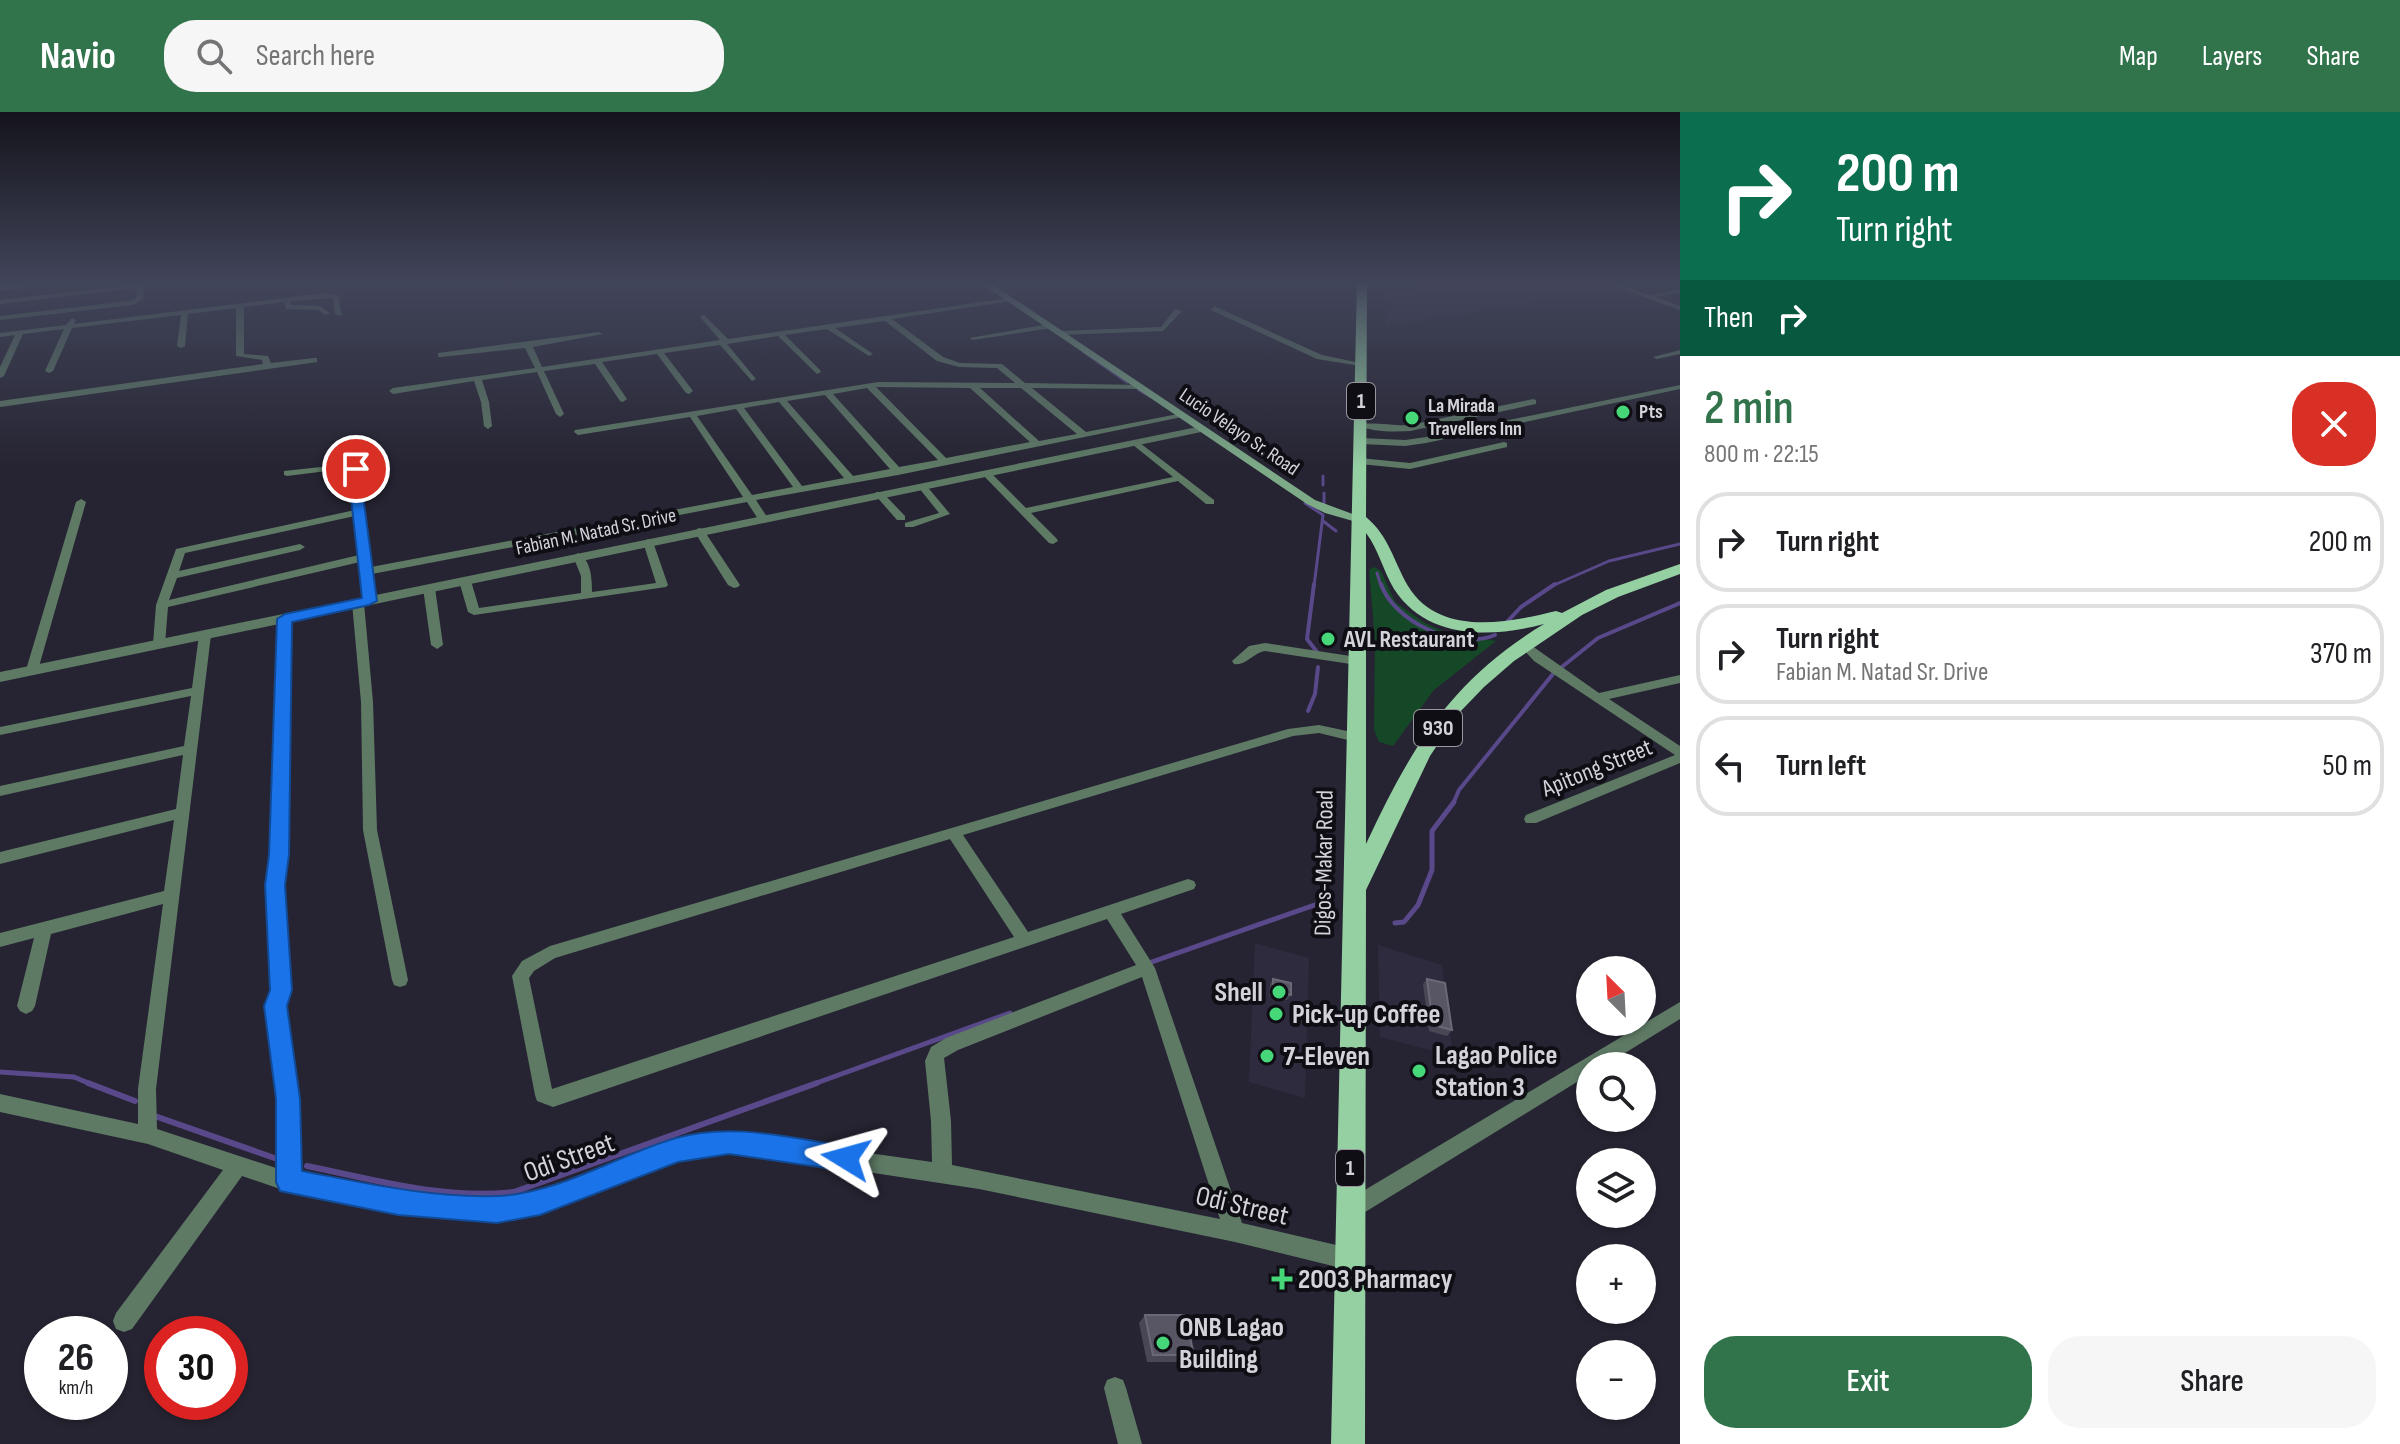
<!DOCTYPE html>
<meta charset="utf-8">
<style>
body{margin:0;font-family:"Sofia Sans Condensed",sans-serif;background:#f6f6f6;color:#202124;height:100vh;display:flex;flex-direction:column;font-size:30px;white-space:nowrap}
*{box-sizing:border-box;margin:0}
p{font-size:26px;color:#757577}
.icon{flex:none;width:44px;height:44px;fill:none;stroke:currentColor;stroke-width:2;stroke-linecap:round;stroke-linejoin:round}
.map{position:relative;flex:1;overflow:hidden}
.drawer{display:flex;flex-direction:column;background:#fff;width:720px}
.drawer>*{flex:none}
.hud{background:#0b6e4f;color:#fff;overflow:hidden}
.needle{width:52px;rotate:336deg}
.controls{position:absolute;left:1576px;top:844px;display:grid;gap:16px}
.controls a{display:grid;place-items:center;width:80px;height:80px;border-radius:50%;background:#fff;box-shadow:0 2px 6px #0004;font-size:40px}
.speed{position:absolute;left:24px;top:1204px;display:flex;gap:16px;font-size:40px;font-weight:700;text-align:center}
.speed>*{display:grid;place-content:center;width:104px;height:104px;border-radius:50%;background:#fff;box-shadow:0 2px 6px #0004;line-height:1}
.speed small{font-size:20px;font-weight:400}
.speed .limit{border:12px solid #d22;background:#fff;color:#111}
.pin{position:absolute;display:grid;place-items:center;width:68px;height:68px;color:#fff;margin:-34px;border:4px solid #fff;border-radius:50%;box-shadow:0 2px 8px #0007}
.me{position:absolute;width:88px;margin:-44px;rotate:278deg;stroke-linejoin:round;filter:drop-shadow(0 0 6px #0008)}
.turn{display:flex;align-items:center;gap:28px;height:168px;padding:0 24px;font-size:36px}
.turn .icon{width:104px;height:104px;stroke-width:2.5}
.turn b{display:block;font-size:56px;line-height:68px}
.then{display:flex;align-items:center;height:76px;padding:0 24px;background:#0003;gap:16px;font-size:30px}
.round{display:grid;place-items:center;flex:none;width:84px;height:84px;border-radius:32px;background:#f6f6f6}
.summary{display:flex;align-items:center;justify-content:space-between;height:136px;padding:0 24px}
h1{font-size:48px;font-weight:600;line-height:60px;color:#31734a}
.button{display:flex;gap:16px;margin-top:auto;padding:16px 24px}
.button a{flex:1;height:92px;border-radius:32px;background:#31734a;color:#fff;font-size:32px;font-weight:600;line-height:92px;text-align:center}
.button a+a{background:#f6f6f6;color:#202124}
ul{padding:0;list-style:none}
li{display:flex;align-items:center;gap:24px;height:100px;margin:0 16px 12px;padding:0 8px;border:4px solid #e0e0e0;border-radius:32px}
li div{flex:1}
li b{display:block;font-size:30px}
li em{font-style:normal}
header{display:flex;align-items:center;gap:48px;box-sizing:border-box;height:112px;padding:0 40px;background:#31734a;color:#fff}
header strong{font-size:38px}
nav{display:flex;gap:44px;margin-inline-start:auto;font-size:28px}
.search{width:560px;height:72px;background:#f6f6f6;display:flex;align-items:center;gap:20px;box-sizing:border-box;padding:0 28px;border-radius:32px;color:#757577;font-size:30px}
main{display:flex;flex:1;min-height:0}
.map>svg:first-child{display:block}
</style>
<header>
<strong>Navio</strong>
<div class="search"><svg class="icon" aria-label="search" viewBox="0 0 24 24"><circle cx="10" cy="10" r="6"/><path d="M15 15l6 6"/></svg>Search here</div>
<nav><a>Map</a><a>Layers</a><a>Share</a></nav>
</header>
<main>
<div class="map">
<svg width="1680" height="1332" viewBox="0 0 1680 1332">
<rect width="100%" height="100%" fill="#262432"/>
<g fill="#2f2b3f">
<polygon points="1450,170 1599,170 1618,177 1386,214 1384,181"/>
<polygon points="1255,831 1309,846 1305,986 1249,970"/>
<polygon points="1378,833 1442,853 1453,944 1380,925"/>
</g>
<polygon fill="#154826" points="1374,455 1381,459 1395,490 1425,511 1447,521 1496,529 1434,578 1393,634 1379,630 1374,618 1375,528 1369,458"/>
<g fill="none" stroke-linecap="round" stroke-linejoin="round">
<g stroke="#59498a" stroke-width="2">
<polyline points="1083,240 1127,271"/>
<polyline points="1138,278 1150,285"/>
</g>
<g stroke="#59498a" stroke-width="3">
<polyline points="1323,364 1323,373"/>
<polyline points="1324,381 1324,391"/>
<polyline points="1305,391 1323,403 1314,474"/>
<polyline points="1323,409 1336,419"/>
<polyline points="1377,461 1381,474"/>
<polyline points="1552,474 1609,449 1680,432"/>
</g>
<g stroke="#59498a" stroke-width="4">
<polyline points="1314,472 1307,527 1317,540"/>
<path d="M1381,472C1394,510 1457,539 1495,523"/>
<polyline points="1505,512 1521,495 1555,472"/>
<polyline points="1308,599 1315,582 1318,555"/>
<polyline points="1453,692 1459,678 1553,562 1598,526 1680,491"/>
</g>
<g stroke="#59498a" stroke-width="5">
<polyline points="1395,811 1404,810 1418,793 1432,758 1432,719 1454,690"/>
<polyline points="1146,852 1329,788"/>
<polyline points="0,960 74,965 93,973"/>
<polyline points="811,973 1010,901"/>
</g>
<g stroke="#59498a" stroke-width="6">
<polyline points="88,971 135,989"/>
<polyline points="152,1003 283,1049"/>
<path d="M307,1054C376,1068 443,1088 514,1080L817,971"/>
</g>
<g fill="#5e7a65" fill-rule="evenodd">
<polygon points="40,170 65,170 0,179 0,175"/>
<polygon points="1603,170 1614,170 1649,183 1680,177 1680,181 1656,185 1680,194 1680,198"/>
<polygon points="141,172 144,174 143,187 133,193 0,208 0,204 129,189 136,186 137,176 0,192 0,188"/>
<polygon points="325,181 338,183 342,204 335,202 333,186 290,189 292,193 320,194 330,201 326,203 318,198 286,197 284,190 244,195 244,242 268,244 271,251 314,246 317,246 317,250 0,295 0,289 263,252 262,248 236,244 236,196 188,202 185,234 181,236 177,234 181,203 72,216 53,259 49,261 45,259 64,217 23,222 4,264 0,266 0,255 15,223 0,225 0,221 66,213 72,206 76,208 74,212"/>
<path d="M1009,186L1011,189L892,207L943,245L960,251L1002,252L1025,271L1143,273L1144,275L1140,277L1032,276L1086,320L1183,301L1187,304L898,363L756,388L767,405L762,408L758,407L747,390L372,462L375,489L369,492L363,489L360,450L168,495L165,532L159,536L153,532L156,493L176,437L355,398L351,356L287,364L284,363V359L358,351L371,455L743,385L690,305L578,323L574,320L575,318L878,270L1015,271L997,256L959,255L937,249L885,209L835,216L873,242L869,244L827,217L785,223L820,258L821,260L817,262L778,224L727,232L756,267L752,269L720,233L664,241L693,279L689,282L686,281L657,242L602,250L627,287L623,290L620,289L595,252L544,259L564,302L560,305L556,302L537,260L482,268L489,290L492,314L488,317L484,314L481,290L474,269L393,282L389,279L393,276L535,256L525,236L441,245H438V241L599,220L603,222L533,235L542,255L720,228L700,205L704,203L728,227ZM876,275L970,276L1030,330L946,346ZM867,276L938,348L899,355L833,282ZM980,276H1021L1077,322L1039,329ZM825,283L890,357L853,364L787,289ZM779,290L844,366L802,374L744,296ZM736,297L793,375L752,383L697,304ZM355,404L359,443L169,488L177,466L300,438L305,435L300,432L179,459L185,441Z"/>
<polygon points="1214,194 1322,243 1365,252 1361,254 1317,247 1211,198"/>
<polygon points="1175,197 1182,199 1163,219 1059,223 1055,221 1059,219 1161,215"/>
<polygon points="1049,212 1053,214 1052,216 973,228 969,226"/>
<polygon points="1680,238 1680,242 1657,247 1653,245"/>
<polygon points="1680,273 1680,277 1426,331 1405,334 1361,332 1356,329 1361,326 1405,328 1426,325"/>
<path d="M1533,287L1536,288V292L1410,319C1393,320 1372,320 1357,313C1366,309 1396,314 1410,313Z"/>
<polygon points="1136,328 1214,388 1214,392 1206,392 1178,369 1031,401 1057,427 1058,429 1053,432 1049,431 981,361 989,359 1026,396 1173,365 1133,333 1131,331"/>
<polygon points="1504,330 1507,331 1507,335 1410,357 1360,352 1355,349 1360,346 1410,351"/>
<polygon points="919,372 925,372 950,402 913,415 905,415 905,411 939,401 919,376"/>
<polygon points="876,380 882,380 905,404 905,408 897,408 876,384"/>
<polygon points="81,387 86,390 38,558 36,561 28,561 26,558 76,390"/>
<polygon points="699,416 703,417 740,473 738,475 734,476 728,473 694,419"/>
<path d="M648,427L653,430L668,473L666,475L474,503L468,500L459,469L465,466L471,469L479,496L581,481V464L573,444L578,441C591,448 592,466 592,480L656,471L643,430Z"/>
<polygon points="429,473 435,476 443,533 437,537 431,533 423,476"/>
<polygon points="358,488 364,491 373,590 377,718 408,868 406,873 400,875 394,873 392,868 363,718 361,590 352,491"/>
<path d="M285,503L291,507L287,743L283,773L290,878L285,894L297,987L299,1062L398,1080L497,1087L540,1080L678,1028L729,1021L932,1050L931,1009L925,949L931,935L946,926L1136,853L1107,807L553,995L537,989L535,983L512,864L522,849L550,834L1288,617L1319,613L1361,622L1363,625L1356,630L1319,621L1293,624L963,723L1028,820L1188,767L1194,769L1196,773L1194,777L1121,802L1155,856L1242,1111L1349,1136L1356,1140L1360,1147L1356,1154L1349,1158L1235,1130L979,1077L729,1039L678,1048L540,1100L497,1107L398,1100L289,1080L242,1064L132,1217L124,1220L116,1217L113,1209L116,1201L223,1058L148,1032L0,1000V982L138,1012V977L163,792L51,822L35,894L32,899L26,902L20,899L17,894L34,826L0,835V821L164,779L174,708L0,752V740L176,697L183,643L0,684V674L184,634L191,584L0,623V615L192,576L199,523L205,519L211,523L156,977L157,1017L279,1057V987L267,894L272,878L267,773L271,743L279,507ZM950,727L1014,825L552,977L529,866L534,859L555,846ZM1142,865L1220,1107L952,1053L951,1009L944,946L958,938Z"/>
<polygon points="1525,529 1599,581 1680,563 1680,571 1609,587 1680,634 1680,651 1536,711 1526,711 1524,707 1526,703 1675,643 1534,549 1519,533"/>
<path d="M1265,531L1357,545L1363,549L1357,553L1265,539C1253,541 1246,554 1234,552L1232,549L1249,534Z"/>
<polygon points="1680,890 1680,907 1604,954 1590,954 1590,962 1357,1105 1350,1108 1343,1105 1340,1098 1343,1091"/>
<polygon points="1115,1265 1123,1268 1126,1276 1142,1332 1118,1332 1104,1276 1107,1268"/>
</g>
<polygon fill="#5e7a65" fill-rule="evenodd" points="1202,314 1206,315 1206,319 0,570 0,560"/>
<polygon fill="#7dab88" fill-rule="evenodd" points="979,170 989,170 1315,388 1366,407 1360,411 1325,401 1307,392"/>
<path fill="#95d0a3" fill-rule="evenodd" d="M1357,170H1367L1366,405C1389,424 1394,450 1408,474C1439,525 1508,511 1556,499L1562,501L1606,478L1680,452V462L1618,485L1582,503L1514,549L1484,575L1458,602L1430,644L1366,778L1365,1332H1331ZM1366,421C1379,438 1383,459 1394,477C1427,528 1491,526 1544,512C1450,569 1411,636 1366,732Z"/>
</g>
<g fill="#494756">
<polygon points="1273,867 1291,883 1287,888 1269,884 1270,872"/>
<polygon points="1427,867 1452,918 1447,924 1429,919 1423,872"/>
<polygon points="1145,1203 1194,1243 1187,1250 1147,1250 1139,1211"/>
</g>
<g fill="#585664" stroke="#6c6977" stroke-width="2">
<polygon points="1273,867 1291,871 1291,883 1273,878"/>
<polygon points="1427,867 1445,871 1452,918 1433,913"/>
<polygon points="1145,1203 1185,1203 1194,1243 1153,1243"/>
</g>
<linearGradient id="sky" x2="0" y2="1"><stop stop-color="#15141c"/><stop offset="0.48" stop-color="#41455a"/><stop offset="1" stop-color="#41455a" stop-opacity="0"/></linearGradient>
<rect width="1680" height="357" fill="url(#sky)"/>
<path fill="#1a73e8" stroke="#114b97" stroke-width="2" d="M352,355L363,357L361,368L377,489L369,493L292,510L289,743L285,773L292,878L287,894L300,987L302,1059C365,1071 431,1086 496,1084C559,1082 617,1043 676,1026C732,1010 790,1026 846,1034L855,1038L859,1046L855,1055L846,1059L729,1042L678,1050L540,1103L497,1111L398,1103L280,1079L276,1070V987L264,894L270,878L265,773L269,743L277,507L285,502L362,486L349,368Z"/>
<g fill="#46d779" stroke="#0f0e14" stroke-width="3">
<circle cx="1623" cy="300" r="8"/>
<circle cx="1412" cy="306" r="8"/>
<circle cx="1328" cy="527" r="8"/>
<circle cx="1279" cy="880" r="8"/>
<circle cx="1276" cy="902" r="8"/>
<circle cx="1267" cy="944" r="8"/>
<circle cx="1419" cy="959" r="8"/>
<path d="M1278 1155h8v8h8v8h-8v8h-8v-8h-8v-8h8z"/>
<circle cx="1163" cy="1231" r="8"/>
</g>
<g text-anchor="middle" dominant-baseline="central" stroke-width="8" stroke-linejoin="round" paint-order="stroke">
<g font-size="20" font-weight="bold" fill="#d4d3dc" stroke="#0f0e14" text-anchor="start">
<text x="1428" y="294">La Mirada<tspan x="1428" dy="23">Travellers Inn</tspan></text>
<text x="1639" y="300">Pts</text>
</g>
<g font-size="20" fill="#d4d3dc" stroke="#0f0e14">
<text transform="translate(1239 320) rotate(34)">Lucio Velayo Sr. Road</text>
<text transform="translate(596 420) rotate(-12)">Fabian M. Natad Sr. Drive</text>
</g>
<g fill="#0f0e14" stroke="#9998a0" stroke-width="2">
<rect x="1347" y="271" width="28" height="36" rx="6"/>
<rect x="1414" y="598" width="48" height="36" rx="6"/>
<rect x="1336" y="1038" width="28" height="36" rx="6"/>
</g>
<g font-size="22" font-weight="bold" fill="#d4d3dc">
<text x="1361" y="289">1</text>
<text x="1438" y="616">930</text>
<text x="1350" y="1056">1</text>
</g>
<g font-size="24" font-weight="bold" fill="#d4d3dc" stroke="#0f0e14" text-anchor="start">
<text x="1344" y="527">AVL Restaurant</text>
</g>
<g font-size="24" fill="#d4d3dc" stroke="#0f0e14">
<text transform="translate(1597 656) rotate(-22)">Apitong Street</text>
<text transform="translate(1324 751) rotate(-89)">Digos-Makar Road</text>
</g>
<g font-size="28" font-weight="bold" fill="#d4d3dc" stroke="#0f0e14" text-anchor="start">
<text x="1263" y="880" text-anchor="end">Shell</text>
<text x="1292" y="902">Pick-up Coffee</text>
<text x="1435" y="943">Lagao Police<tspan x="1435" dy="32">Station 3</tspan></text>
<text x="1283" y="944">7-Eleven</text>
<text x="1298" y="1167">2003 Pharmacy</text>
<text x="1179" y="1215">ONB Lagao<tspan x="1179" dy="32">Building</tspan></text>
</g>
<g font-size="28" fill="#d4d3dc" stroke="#0f0e14">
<text transform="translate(569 1046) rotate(-20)">Odi Street</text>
<text transform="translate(1242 1094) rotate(13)">Odi Street</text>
</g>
</g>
</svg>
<div class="controls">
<a><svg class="needle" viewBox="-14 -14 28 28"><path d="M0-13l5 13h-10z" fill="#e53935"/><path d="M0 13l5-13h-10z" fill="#757577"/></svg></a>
<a><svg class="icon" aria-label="search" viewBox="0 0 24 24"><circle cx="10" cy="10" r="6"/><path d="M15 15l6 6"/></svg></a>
<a><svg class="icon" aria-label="layers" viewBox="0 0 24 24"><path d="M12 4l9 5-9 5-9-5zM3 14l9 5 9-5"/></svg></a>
<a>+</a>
<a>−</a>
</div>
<div class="speed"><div>26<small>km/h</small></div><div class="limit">30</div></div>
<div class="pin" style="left:356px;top:357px;background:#d93025"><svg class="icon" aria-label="arrive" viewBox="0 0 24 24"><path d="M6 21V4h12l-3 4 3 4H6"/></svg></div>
<svg class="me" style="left:846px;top:1046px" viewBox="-20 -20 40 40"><path d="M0-17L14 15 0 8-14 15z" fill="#1a73e8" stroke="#fff" stroke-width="4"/></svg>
</div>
<section class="drawer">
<div class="hud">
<div class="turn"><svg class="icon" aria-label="right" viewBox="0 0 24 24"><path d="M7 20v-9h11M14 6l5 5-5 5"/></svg><div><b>200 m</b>Turn right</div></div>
<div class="then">Then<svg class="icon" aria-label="right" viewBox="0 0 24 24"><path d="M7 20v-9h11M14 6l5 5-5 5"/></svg></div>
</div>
<div class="summary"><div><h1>2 min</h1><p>800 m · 22:15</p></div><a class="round" style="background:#d93025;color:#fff"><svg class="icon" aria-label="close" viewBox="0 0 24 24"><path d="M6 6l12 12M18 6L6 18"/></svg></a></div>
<ul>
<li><svg class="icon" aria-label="right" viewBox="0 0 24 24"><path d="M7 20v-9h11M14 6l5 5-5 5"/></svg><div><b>Turn right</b></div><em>200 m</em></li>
<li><svg class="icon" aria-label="right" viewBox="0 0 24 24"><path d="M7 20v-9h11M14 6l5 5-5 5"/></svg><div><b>Turn right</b><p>Fabian M. Natad Sr. Drive</p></div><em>370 m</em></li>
<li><svg class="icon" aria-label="left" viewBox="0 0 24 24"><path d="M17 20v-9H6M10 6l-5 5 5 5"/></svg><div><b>Turn left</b></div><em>50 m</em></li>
</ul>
<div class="button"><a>Exit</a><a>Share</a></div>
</section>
</main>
